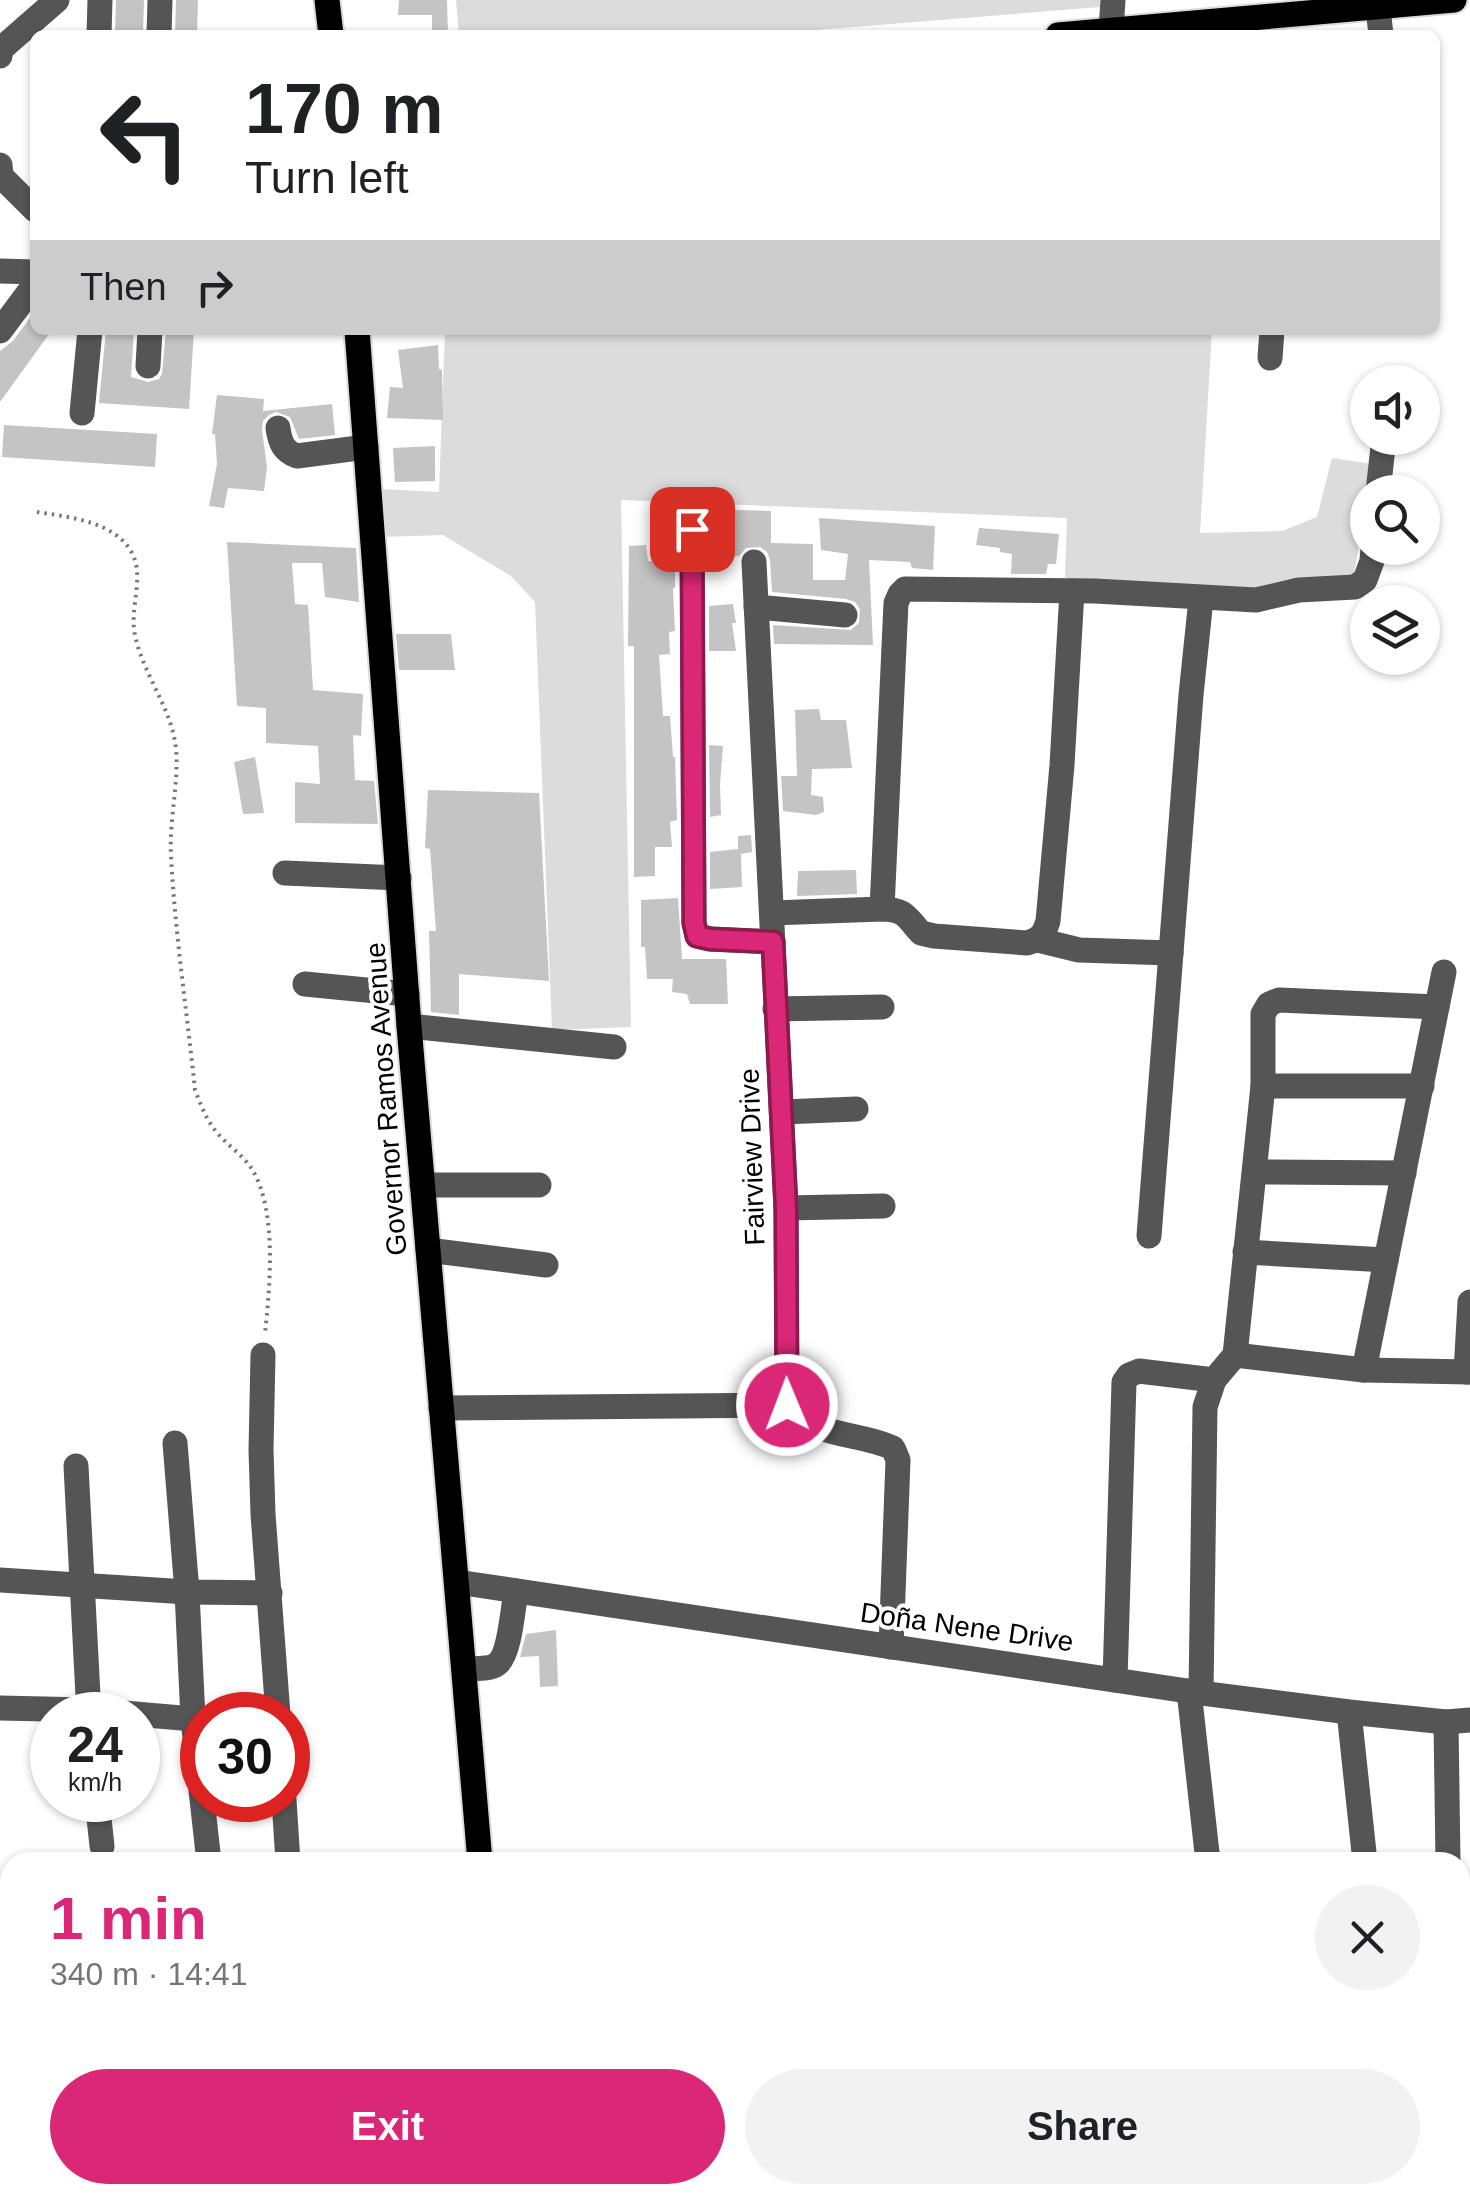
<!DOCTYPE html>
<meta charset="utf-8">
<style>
body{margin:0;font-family:Helvetica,sans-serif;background:#f2f2f2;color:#202124;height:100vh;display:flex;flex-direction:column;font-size:38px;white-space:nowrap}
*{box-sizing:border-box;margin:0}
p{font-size:32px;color:#757577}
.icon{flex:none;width:55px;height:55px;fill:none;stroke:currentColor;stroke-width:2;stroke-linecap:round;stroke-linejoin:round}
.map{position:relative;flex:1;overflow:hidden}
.details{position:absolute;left:0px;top:1852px;width:1470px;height:352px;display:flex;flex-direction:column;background:#fff;border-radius:30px 30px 0 0;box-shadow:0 2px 8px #0004}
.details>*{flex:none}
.guide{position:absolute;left:30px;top:30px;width:1410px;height:305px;border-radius:15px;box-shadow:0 2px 8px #0004;background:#fff;color:#202124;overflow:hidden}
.buttons{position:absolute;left:1350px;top:365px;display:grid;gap:20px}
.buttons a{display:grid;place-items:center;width:90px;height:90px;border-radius:50%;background:#fff;box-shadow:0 2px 8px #0004;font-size:50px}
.speed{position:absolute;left:30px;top:1692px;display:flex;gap:20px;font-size:50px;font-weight:700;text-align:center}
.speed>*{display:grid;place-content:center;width:130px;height:130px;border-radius:50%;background:#fff;box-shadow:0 2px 8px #0004;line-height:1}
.speed small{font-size:25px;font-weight:400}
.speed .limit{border:15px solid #d22;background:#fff;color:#111}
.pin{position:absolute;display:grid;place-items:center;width:85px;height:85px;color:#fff;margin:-42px;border-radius:20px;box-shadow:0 5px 15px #0006}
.me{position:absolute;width:110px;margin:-55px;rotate:359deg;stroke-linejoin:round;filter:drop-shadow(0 0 8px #0008)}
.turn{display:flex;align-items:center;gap:35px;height:210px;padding:0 50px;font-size:45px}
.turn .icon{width:130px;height:130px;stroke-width:2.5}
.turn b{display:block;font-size:70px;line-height:85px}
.then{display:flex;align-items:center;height:95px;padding:0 50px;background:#0003;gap:20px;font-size:38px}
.round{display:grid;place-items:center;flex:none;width:105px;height:105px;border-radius:52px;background:#f2f2f2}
.head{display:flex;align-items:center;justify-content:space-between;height:170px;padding:0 50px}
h1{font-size:60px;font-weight:800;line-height:75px;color:#db2777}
.primary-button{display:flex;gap:20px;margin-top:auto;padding:20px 50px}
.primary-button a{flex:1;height:115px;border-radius:60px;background:#db2777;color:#fff;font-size:40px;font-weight:800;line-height:115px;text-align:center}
.primary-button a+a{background:#f2f2f2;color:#202124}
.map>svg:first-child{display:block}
</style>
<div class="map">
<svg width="1470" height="2204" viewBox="0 0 1470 2204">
<rect width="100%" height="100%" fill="#fff"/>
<g fill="#dcdcdc">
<polygon points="456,0 1100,0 1100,7 754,35 459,35"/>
<polygon points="445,330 1212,330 1200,533 1282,531 1317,517 1332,458 1372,464 1354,575 1258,592 1065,578 1067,518 621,500 631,1027 552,1030 535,602 511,576 443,535 382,537 380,489 439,492"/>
</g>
<g fill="#c4c4c4">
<polygon points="116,0 144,0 143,35 115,35"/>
<polygon points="176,0 198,0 197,35 175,35"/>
<polygon points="399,0 447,0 448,35 432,35 432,15 398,15"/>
<polygon points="35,311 35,330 52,330 0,402 0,351 13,341"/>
<polygon points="106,330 134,330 131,377 148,382 159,379 162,374 166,330 194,330 189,409 99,403"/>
<polygon points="438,345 439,369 442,370 443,420 387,418 390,387 403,388 398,350"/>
<polygon points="217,395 264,399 263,411 332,404 335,435 299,439 290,417 276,412 269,415 263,421 262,430 267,467 264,491 228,488 224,508 209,506 217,464 215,434 212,434"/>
<polygon points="4,425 157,434 155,467 2,457"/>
<polygon points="435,446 435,481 395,482 393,448"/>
<polygon points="698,509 771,511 771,543 813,544 813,580 845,580 848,554 821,550 819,518 935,526 933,570 912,568 910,562 869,560 873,645 774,644 773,625 851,630 859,623 860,609 855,602 846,599 772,592 770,560 767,552 760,547 746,548 739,556 708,557 708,528 705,520 698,514"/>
<polygon points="979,528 1059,534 1056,564 1048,564 1046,574 1011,574 1012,554 1000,552 1000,548 976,545"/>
<polygon points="227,542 356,548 359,602 325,597 322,563 292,563 295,604 308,605 313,690 363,694 361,736 353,735 355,780 374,781 378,824 295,823 295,782 320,784 318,746 266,743 266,708 237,706"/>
<polygon points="646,545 648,561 675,562 675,588 673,588 675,631 669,632 670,654 659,655 663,716 670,716 673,757 675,757 677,820 670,822 672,847 655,847 655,876 634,877 634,646 628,646 629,546"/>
<polygon points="733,604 736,623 732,623 736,651 709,651 709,606"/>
<polygon points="396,634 451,634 455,670 399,670"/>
<polygon points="819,709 821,720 846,720 852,768 812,769 811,795 823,797 824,812 816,815 783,811 781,776 797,776 795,710"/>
<polygon points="709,745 723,746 720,784 721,815 710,817"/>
<polygon points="255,757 264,813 243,814 234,762"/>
<polygon points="428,790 539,793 549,981 459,974 459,1015 431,1012 429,931 436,931 430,849 425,848"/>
<polygon points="751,835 752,852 741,854 742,887 710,889 710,852 738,849 738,836"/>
<polygon points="856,870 857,894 797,896 798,871"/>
<polygon points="678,898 682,959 726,959 728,1004 690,1004 687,994 672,992 673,979 647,979 645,947 641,947 641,900"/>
<polygon points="556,1630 558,1686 540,1687 539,1656 520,1657 526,1634"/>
</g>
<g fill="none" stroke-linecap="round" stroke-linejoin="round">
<g stroke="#dbdbdb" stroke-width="29">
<g id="major">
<polyline points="327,0 331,35"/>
<polyline points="1058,35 1454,0"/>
<polyline points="357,330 409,1026 480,1862"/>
<polyline points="508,2195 509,2204"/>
</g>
</g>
<path stroke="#777" stroke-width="4" stroke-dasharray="2.5 5" stroke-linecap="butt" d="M37,512C68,517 115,521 132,553C145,578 129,608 135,635C143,675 172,708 176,749C179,784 169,820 171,855C175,934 187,1012 195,1090C202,1108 208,1124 221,1137C232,1149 245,1157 253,1171C277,1212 270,1287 265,1333"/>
<g stroke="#555" stroke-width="25">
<polyline points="1378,8 1381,35"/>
<polyline points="1111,30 1113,0"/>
<polyline points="99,35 100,0"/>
<polyline points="159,35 160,0"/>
<polyline points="0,56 1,49 57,0"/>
<polyline points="0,165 1,176 35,210"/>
<polyline points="0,271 35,272"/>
<polyline points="0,331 35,284"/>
<polyline points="1270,358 1272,330"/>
<polyline points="148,366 150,330"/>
<polyline points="82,413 90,330"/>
<path d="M278,428C280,442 283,451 297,456L366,447"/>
<polyline points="1378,492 1384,438"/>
<polyline points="692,529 694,923 697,936 711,939 773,942"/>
<polyline points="756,607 845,615"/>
<polyline points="285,873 399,878"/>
<path d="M882,909C907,910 906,917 921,933L934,936L1027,943C1041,939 1044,934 1048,921L1062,765L1072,591"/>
<polyline points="772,913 882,909 896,603 900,594 905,589 1095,591 1256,600 1299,590 1355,587 1365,580 1372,561 1373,548"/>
<polyline points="1038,940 1079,950 1171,953"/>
<polyline points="305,984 407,994"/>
<polyline points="775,1009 882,1007"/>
<polyline points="409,1026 614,1047"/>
<polyline points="1263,1086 1422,1086"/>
<polyline points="782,1112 856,1109"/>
<polyline points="1255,1172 1404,1173"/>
<polyline points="422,1185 539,1185"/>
<polyline points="786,1208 883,1206"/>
<polyline points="1149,1236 1191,695 1201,599"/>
<polyline points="428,1250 546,1265"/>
<polyline points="1245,1252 1386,1260"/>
<polyline points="263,1355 261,1450 263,1514 278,1715"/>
<polyline points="1235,1355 1364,1370 1470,1372"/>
<polyline points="1364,1370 1444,972"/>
<polyline points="1466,1372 1470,1302"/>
<path d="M787,1405C798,1414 808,1423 821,1428C845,1437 870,1437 893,1448L898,1460L891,1647"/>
<polyline points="441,1408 787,1405 786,1208 754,562"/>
<polyline points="175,1443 187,1592 193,1719 209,1862"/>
<polyline points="76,1466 89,1715"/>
<polyline points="0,1580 187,1592 270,1593"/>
<polyline points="457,1582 1201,1693 1349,1712 1446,1722 1470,1720"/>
<path d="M464,1669C473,1668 490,1670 497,1664C510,1655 513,1607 516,1591"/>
<polyline points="1115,1680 1124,1382 1129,1375 1139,1371 1214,1380"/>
<polyline points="1189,1691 1208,1862"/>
<polyline points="1201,1693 1205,1407 1214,1380 1235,1355 1263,1086 1263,1014 1269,1004 1279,1000 1437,1007"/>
<polyline points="0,1708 89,1710 193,1719"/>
<polyline points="1349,1712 1365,1862"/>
<polyline points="1446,1722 1448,1862"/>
<polyline points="97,1800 102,1846"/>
<polyline points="284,1800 288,1862"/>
<polyline points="1460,2041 1464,2056 1470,2066"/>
<polyline points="0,2071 10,2072"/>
<polyline points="282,2204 282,2195"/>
<polyline points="396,2204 397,2195"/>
</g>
<use href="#major" stroke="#000" stroke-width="25"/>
</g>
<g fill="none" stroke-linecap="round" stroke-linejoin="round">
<g stroke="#8e194d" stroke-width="25">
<polyline id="route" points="692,529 694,923 697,936 710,939 773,942 786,1208 787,1405"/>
</g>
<use href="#route" stroke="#db2777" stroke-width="18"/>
</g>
<g text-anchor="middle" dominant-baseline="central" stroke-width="8" stroke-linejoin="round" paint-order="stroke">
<g font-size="28" fill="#000" stroke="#fff">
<text transform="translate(386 1099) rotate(-94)">Governor Ramos Avenue</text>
<text transform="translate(752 1157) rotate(-92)">Fairview Drive</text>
<text transform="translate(967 1627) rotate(8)">Doña Nene Drive</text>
</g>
</g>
</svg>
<div class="buttons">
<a><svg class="icon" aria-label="sound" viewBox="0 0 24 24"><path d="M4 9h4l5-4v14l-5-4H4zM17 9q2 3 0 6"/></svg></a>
<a><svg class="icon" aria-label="search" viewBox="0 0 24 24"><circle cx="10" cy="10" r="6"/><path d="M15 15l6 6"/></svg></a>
<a><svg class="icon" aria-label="layers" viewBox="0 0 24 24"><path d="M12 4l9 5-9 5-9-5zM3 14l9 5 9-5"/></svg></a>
</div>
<div class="speed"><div>24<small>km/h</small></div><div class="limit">30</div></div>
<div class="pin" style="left:692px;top:529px;background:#d93025"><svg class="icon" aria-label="arrive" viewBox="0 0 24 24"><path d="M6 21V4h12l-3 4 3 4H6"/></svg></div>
<svg class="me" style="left:787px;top:1405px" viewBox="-20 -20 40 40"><circle r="17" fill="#db2777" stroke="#fff" stroke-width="3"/><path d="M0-11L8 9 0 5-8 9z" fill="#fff"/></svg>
<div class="guide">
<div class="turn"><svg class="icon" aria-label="left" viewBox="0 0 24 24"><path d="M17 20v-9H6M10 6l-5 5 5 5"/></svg><div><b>170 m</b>Turn left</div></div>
<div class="then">Then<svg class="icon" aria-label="right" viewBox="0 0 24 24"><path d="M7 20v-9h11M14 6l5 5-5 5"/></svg></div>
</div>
<section class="details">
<div class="head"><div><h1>1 min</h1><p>340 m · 14:41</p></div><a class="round"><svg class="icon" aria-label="close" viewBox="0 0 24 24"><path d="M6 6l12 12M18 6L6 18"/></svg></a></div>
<div class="primary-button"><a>Exit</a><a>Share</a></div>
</section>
</div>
